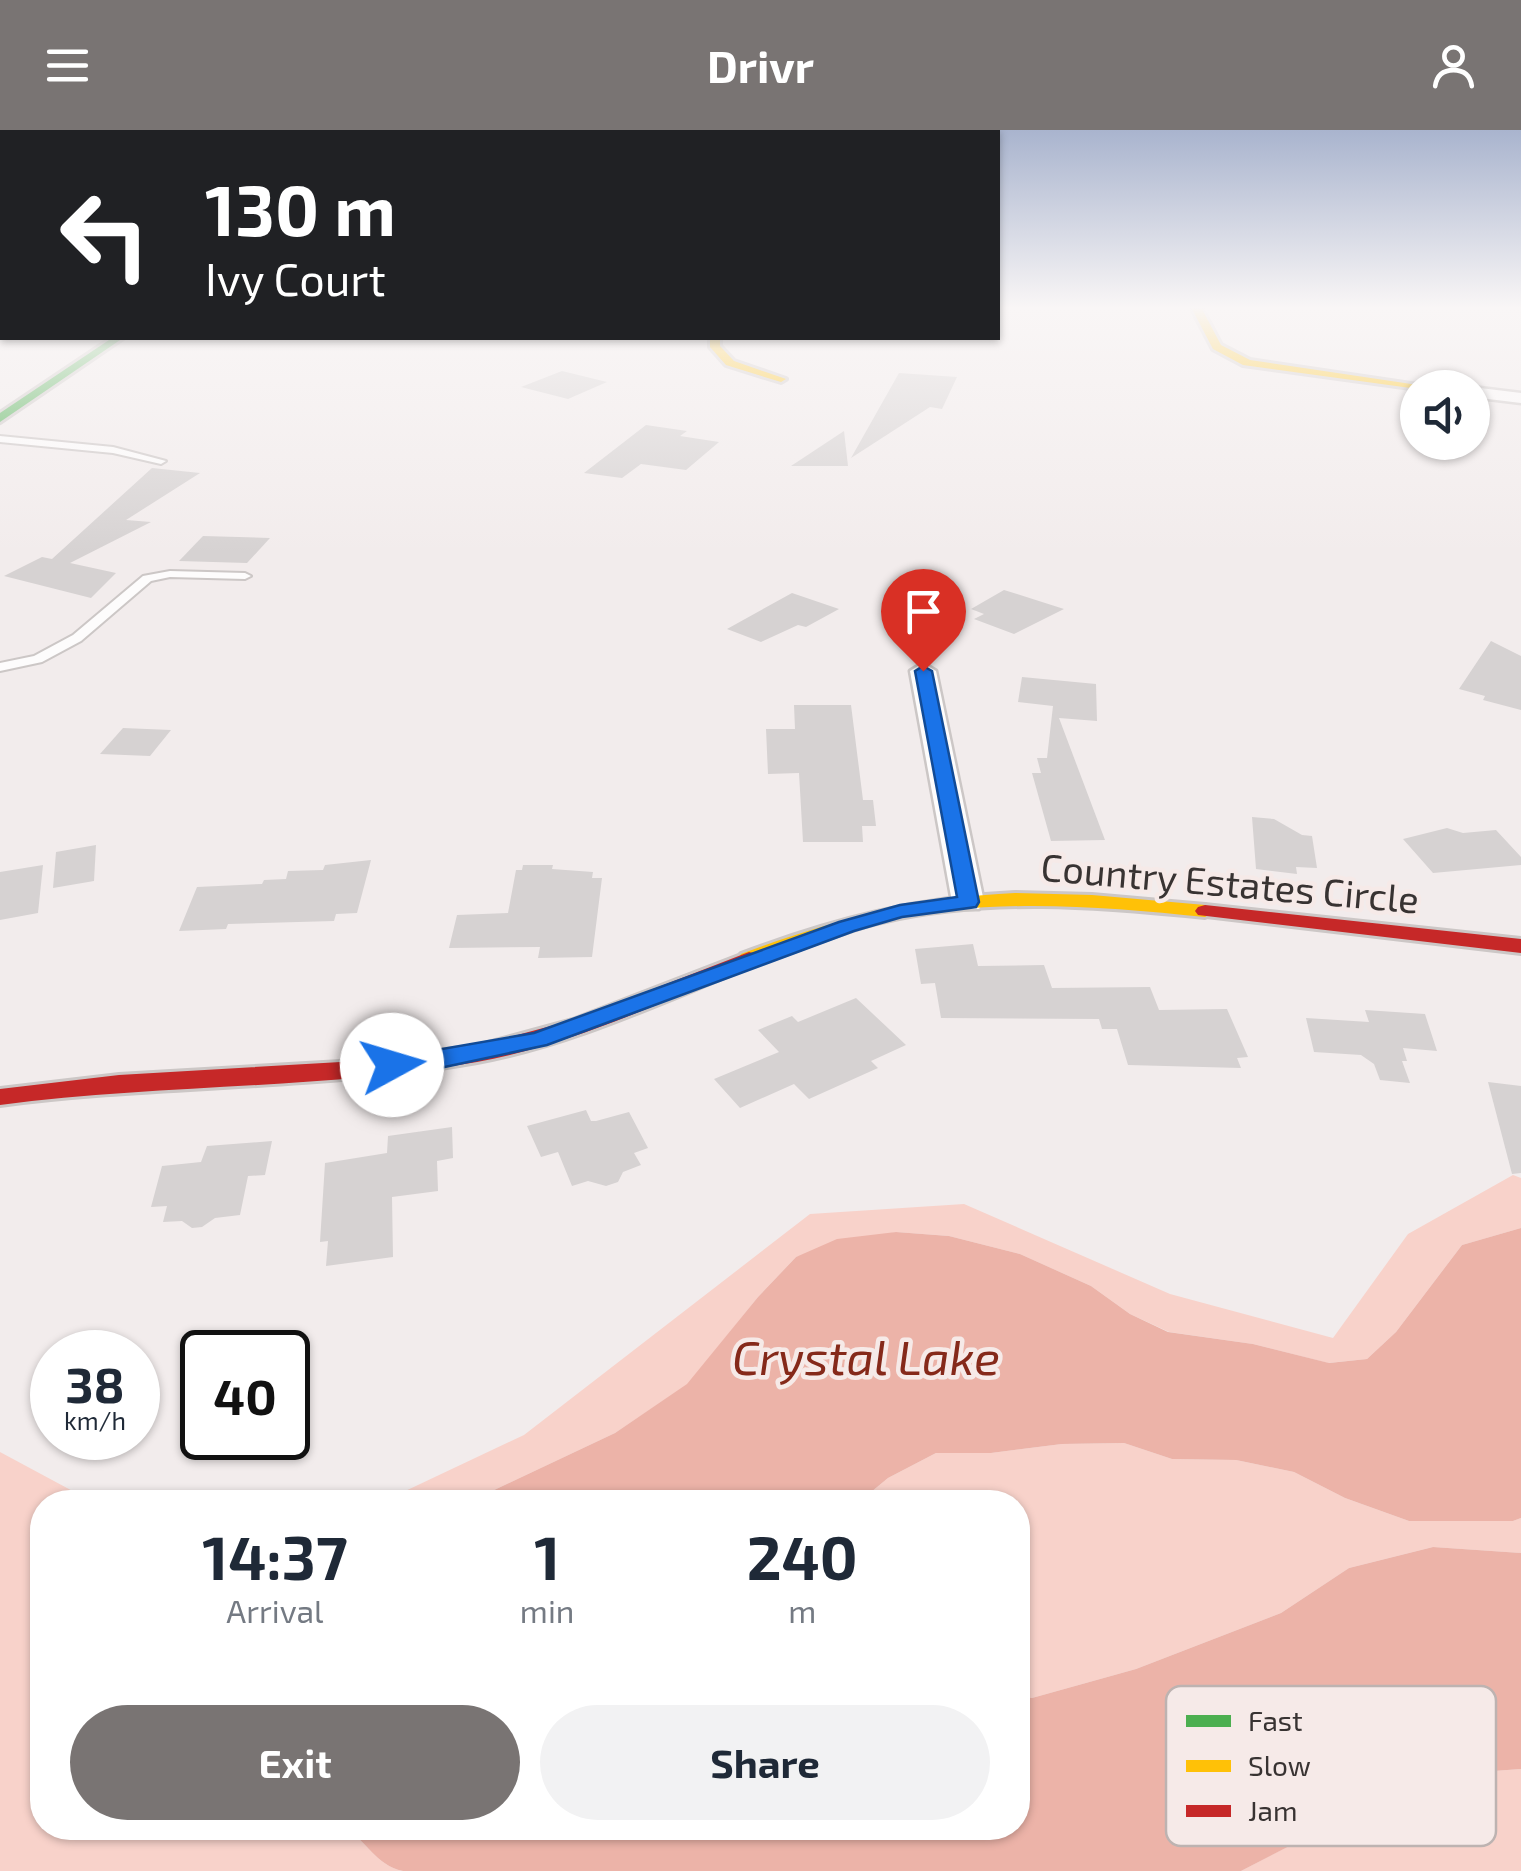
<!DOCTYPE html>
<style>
body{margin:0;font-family:"Exo 2",sans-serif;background:#f2f2f3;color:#1f2937;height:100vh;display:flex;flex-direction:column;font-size:38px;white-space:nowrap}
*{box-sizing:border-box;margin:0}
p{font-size:32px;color:#747a83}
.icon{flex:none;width:55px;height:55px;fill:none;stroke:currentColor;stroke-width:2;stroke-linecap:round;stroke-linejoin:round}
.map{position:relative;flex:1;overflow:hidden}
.sheet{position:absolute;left:30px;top:1360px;width:1000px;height:350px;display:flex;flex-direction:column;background:#fff;border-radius:40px;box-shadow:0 2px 8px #0004}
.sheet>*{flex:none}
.top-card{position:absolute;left:0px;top:0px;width:1000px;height:210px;box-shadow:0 2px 8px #0004;background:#202124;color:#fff;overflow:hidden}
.controls{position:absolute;left:1400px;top:240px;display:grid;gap:20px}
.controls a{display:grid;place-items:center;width:90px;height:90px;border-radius:50%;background:#fff;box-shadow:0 2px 8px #0004;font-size:50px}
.speed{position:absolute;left:30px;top:1200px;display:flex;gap:20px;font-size:50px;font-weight:700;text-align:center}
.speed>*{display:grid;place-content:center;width:130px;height:130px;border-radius:50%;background:#fff;box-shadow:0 2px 8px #0004;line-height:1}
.speed small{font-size:25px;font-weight:400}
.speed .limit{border:5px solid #111;border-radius:15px;background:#fff;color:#111}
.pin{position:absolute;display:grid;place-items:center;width:85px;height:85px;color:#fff;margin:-102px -42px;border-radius:50% 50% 50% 0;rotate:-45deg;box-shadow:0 0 10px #0007}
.pin .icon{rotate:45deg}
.me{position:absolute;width:110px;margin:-55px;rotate:84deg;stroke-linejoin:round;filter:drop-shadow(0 0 8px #0008)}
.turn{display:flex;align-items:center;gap:35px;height:210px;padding:0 40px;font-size:45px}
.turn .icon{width:130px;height:130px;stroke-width:2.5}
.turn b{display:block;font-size:70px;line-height:85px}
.eta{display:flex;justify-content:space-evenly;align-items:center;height:170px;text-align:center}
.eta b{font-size:60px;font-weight:700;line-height:70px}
.cta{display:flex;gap:20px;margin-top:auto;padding:20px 40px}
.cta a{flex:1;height:115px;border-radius:60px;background:#797473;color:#fff;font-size:40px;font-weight:700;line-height:115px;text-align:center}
.cta a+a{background:#f2f2f3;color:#1f2937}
header{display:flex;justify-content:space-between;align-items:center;height:130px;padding:0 40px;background:#797473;color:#fff;font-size:45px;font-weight:700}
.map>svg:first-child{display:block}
</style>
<header><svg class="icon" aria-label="menu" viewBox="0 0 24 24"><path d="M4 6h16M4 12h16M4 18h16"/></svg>Drivr<svg class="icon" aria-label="person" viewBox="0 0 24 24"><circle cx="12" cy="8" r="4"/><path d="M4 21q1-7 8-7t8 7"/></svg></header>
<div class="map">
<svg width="1521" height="1741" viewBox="0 0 1521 1741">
<rect width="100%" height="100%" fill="#f2ecec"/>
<g fill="#f8d2ca">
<polygon points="1513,1045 1521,1048 1521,1098 1462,1115 1396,1202 1367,1229 1328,1233 1253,1214 1169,1202 1130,1184 1091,1156 1020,1124 949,1106 896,1102 796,1127 758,1167 688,1254 615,1303 469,1372 382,1372 524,1305 810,1084 964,1074 1170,1164 1333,1208 1408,1104"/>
<polygon points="1124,1313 1172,1329 1236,1330 1294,1342 1345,1368 1409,1391 1513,1391 1521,1388 1521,1423 1433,1417 1349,1438 1281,1483 1136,1539 1032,1568 1018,1567 1018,1372 859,1372 888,1348 936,1323 991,1323 1062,1314"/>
<path d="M0,1322L93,1372H42V1698H344C368,1711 375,1735 403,1741H0Z"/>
<polygon points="1521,1639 1521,1741 1241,1741 1359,1679 1452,1644"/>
</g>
<g fill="#ecb3a8">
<polygon points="1521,1098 1521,1388 1513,1391 1409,1391 1345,1368 1294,1342 1236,1330 1172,1329 1124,1313 1062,1314 991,1323 936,1323 888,1348 859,1372 469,1372 615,1303 687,1254 758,1167 796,1127 837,1109 896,1102 949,1106 1020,1124 1091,1156 1130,1184 1168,1202 1253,1214 1329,1233 1367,1229 1396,1202 1462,1115"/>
<path d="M1433,1417L1521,1423V1639L1452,1644L1359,1680L1241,1741H403C375,1735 368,1711 344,1698H1018V1567L1032,1568L1136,1539L1281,1483L1349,1438Z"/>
</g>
<g fill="#d6d2d2">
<polygon points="562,241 607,252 568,269 521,257"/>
<polygon points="899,243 957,247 942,279 930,277 851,328"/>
<polygon points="646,295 687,301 680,306 719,312 686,340 641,334 622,348 584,343"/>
<polygon points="844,301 848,336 791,336"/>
<polygon points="152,338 200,343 126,390 151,392 70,433 116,443 91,468 4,446 42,427 52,429"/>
<polygon points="203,406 270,408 247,433 179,431"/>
<polygon points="1004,460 1017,464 1064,479 1014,504 974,489 984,484 971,479"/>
<polygon points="792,463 839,479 806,497 798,495 761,512 727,499"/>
<polygon points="1491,511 1521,526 1521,580 1483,570 1485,566 1459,559"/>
<polygon points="1022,547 1096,554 1097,591 1059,588 1105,710 1051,711 1032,643 1041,643 1037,628 1047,628 1053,576 1018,572"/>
<polygon points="794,575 851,575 863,670 873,670 876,696 862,696 863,712 803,712 799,643 768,644 766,599 795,599"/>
<polygon points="123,598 171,600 150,626 100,624"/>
<polygon points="1252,687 1274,689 1302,705 1312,706 1317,738 1296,737 1297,744 1256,739"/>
<polygon points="1447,698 1463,703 1496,700 1521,727 1521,735 1433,743 1403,709"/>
<polygon points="96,715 94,751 53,758 56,722"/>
<polygon points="371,730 357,783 336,784 334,791 228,794 226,799 179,801 197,757 262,754 264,750 286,749 288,741 323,740 325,735"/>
<polygon points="43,735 38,783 0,790 0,742"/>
<polygon points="523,735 553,735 552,739 593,742 592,748 602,748 592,827 538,828 540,817 449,818 457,785 508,783 516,740 522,740"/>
<polygon points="973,814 978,836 1044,835 1052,858 1150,857 1159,880 1227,879 1248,927 1237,928 1241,938 1128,935 1117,899 1102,899 1099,889 941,888 935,853 921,854 915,819"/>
<polygon points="856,868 906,915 871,931 878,938 809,969 794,954 740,978 714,949 779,922 758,900 792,886 798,892"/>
<polygon points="1365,880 1425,884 1437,921 1403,918 1407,931 1402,931 1410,953 1380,950 1374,934 1361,925 1314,922 1306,888 1369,892"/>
<polygon points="1488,952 1521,956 1521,1043 1512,1044"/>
<polygon points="586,980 591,991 596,991 629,982 648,1018 634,1023 641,1035 623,1042 618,1052 606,1056 588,1051 572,1056 558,1022 541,1027 527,996"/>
<polygon points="452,997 453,1028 437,1031 438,1061 392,1067 393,1127 326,1136 328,1111 320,1112 325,1033 387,1023 388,1006"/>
<polygon points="272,1011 265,1045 248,1046 240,1085 215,1088 202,1097 192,1098 182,1091 163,1092 167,1076 151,1077 162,1036 201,1032 207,1016"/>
</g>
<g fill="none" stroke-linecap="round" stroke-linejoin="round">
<g stroke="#ccc7c6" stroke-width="4">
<g id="lane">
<polygon points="0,306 113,317 166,331 161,334 113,323 0,312"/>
<polygon points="170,441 245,443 251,446 245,449 170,447 151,451 81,511 42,532 0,541 0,533 34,526 73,505 143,446"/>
</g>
</g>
<g stroke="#ccc7c6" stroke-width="5">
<g id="street">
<polygon points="1472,257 1521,263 1521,273 1472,267 1472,258 1469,258"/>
<polygon points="923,533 936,541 984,772 979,779 957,779 952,772 910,541"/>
</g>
</g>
<g stroke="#ccc7c6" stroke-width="6">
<polygon id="fast" points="112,208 123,208 0,292 0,283"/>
</g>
<g stroke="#ccc7c6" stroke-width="6">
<g id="slow">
<polygon points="1192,179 1202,179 1221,215 1250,230 1438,258 1418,259 1243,235 1213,219"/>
<polygon points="710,208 720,208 720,216 734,231 786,249 781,252 726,235 710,217"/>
<path d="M1015,763L1092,765L1205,775L1215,781L1205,787C1097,776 988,767 881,792C836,802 794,824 749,836L738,829L741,824C832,790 919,767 1015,763Z"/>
</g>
</g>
<g stroke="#ccc7c6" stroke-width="6">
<g id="jam">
<polygon points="1205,775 1521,809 1521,823 1198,785 1195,781 1198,777"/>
<path d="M749,822L757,824L760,829L757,834C665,870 575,914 477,932C320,960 158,954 0,975V959L119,945L358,931L477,916L573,890Z"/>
</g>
</g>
<use href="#lane" fill="#fdfcfc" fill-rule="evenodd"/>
<use href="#street" fill="#fdfcfc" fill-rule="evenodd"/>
<use href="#fast" fill="#4caf50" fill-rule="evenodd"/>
<use href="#slow" fill="#ffc107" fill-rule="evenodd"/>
<use href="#jam" fill="#c62828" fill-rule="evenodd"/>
</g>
<linearGradient id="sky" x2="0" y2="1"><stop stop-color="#a9b4ce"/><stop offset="0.42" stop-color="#f9f6f6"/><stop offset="1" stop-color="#f9f6f6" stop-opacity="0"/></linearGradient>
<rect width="1521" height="423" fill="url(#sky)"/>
<polygon fill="#1a73e8" stroke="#114b97" stroke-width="2.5" points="923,536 932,541 979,772 976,777 902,787 854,801 547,915 426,941 384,941 381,935 384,929 534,903 839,792 900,775 957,767 915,541"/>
<g text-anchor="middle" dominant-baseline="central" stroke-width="9" stroke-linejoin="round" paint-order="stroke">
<g font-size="38" fill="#383332" stroke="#f6eae8">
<text transform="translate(1230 752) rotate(5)">Country Estates Circle</text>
</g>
<g font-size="48" font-style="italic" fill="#85291a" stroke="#f6eae8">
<text x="866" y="1226">Crystal Lake</text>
</g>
</g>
<rect x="1166" y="1556" width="330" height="160" rx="15" fill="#f6eae8" stroke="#bdb3b1" stroke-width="2.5"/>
<rect x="1186" y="1585" width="45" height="12" fill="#4caf50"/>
<rect x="1186" y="1630" width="45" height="12" fill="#ffc107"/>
<rect x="1186" y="1675" width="45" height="12" fill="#c62828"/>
<g font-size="28" fill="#383332">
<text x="1248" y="1601">Fast</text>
<text x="1248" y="1646">Slow</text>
<text x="1248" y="1691">Jam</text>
</g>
</svg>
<div class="controls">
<a><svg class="icon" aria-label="sound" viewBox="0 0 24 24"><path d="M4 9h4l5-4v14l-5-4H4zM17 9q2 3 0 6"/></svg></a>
</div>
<div class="speed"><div>38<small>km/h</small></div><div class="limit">40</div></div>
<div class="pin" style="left:923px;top:541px;background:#d93025"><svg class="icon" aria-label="arrive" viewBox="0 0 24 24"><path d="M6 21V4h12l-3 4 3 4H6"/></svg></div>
<svg class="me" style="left:392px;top:935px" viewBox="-20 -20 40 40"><circle r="19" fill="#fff"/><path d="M0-13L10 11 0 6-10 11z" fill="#1a73e8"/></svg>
<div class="top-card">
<div class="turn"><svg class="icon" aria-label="left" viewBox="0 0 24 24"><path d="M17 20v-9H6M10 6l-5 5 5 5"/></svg><div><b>130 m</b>Ivy Court</div></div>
</div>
<section class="sheet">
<div class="eta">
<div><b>14:37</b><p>Arrival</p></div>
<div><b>1</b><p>min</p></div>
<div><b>240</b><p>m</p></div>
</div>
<div class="cta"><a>Exit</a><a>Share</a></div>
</section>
</div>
